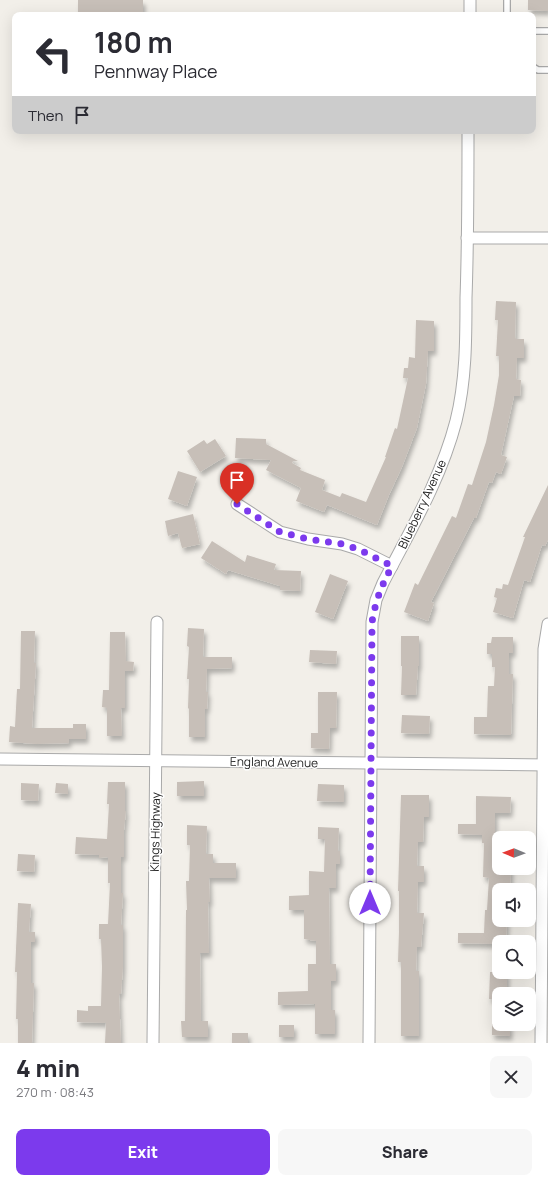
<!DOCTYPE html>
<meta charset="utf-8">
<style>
body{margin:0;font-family:Manrope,sans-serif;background:#f7f7f7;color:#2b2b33;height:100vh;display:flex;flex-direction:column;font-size:15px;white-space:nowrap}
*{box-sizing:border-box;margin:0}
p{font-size:13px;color:#7c7c81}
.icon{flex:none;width:22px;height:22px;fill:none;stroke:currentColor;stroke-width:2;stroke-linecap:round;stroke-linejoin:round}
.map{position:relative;height:1043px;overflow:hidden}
.details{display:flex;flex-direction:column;background:#fff;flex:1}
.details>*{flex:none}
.hud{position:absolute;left:12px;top:12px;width:524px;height:122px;border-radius:8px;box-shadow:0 4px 16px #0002;background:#fff;color:#2b2b33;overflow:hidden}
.needle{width:26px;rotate:271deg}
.buttons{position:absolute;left:492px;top:831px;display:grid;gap:8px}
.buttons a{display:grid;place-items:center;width:44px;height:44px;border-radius:8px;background:#fff;box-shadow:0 4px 16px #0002;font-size:20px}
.pin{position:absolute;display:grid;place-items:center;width:34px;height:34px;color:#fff;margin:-41px -17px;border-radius:50% 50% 50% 0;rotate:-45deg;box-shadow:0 0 4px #0007}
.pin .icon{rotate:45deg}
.me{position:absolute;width:44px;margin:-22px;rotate:0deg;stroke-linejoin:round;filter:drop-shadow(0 0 3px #0008)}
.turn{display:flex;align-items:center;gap:14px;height:84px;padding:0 16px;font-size:18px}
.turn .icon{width:52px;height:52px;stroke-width:2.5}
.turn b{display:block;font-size:28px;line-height:34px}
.then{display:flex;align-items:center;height:38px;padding:0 16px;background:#0003;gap:8px;font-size:15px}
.round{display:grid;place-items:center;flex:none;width:42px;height:42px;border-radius:8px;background:#f7f7f7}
.overview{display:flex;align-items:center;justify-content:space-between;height:68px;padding:0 16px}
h1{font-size:24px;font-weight:800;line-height:30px}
.cta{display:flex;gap:8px;margin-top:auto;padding:8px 16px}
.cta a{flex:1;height:46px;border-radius:8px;background:#7c3aed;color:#fff;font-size:16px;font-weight:800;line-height:46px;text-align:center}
.cta a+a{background:#f7f7f7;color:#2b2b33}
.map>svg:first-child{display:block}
</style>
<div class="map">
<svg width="548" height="1043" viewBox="0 0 548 1043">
<defs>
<filter id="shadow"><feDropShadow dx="2.5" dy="4.5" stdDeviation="2" flood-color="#0004"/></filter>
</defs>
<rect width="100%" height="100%" fill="#f2efe9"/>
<g fill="#c7bfb8" filter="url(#shadow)">
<rect x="78" y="0" width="65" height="15"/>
<polygon points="528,0 548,0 548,11 528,10"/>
<polygon points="496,301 516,302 515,339 524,339 524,358 517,358 516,379 521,380 520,396 514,396 501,455 507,457 501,474 496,472 492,483 489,482 476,518 474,518 431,602 434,603 428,621 404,612 415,583 418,585 452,516 456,518 468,484 472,485 486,442 494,405 499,375 499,356 496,356 498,320 495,320"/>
<polygon points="416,320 434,321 434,351 428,351 426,384 417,428 402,467 389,495 377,525 327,505 324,512 296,501 301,488 266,470 271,460 235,458 236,438 266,439 266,444 298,461 293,461 292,463 301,468 300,470 325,480 322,490 340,497 342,493 366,502 386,457 385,457 395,428 397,429 408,378 403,378 404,368 408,368 409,357 415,358"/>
<polygon points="215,439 226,456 200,472 187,451 204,440 207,444"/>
<polygon points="178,471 197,477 187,506 168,499"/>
<polygon points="548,485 548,540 545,546 542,545 530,582 524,580 513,618 493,612 497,598 494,597 496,588 502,589 503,584 508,585 525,537 523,537"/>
<polygon points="193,514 200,544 182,548 178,533 168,536 165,521"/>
<polygon points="212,541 245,562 247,555 276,564 274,570 301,571 300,591 280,590 280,586 228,570 226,574 201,558"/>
<polygon points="330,574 348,581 333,619 315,612"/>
<polygon points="188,628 204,629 203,657 232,657 232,668 207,669 206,692 208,692 207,709 205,709 205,737 189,737 189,709 188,708 189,679 187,679 189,647 187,646"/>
<polygon points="21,631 35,631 34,663 36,663 32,728 73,728 73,724 86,724 86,739 69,739 69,743 37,744 9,742 10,726 15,727 17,689 20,689"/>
<polygon points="110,632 125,632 126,661 134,662 133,671 125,671 125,708 121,708 122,736 107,736 107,708 102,707 103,690 109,690"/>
<polygon points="401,636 419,636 419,666 418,666 416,695 401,695 402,666 401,666"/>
<polygon points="492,637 513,637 513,653 509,653 509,674 513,674 511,735 474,734 474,717 487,717 488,686 494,686 495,667 492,667 492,654 487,654 487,643 491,643"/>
<polygon points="310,650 337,651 336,664 309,662"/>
<polygon points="318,692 337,692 336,728 330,728 329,749 311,748 311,733 318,733"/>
<polygon points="402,715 430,716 429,734 401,733"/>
<polygon points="204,781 204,796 177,796 177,782"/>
<polygon points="108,782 125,782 125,811 126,811 124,830 124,857 121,857 121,893 123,893 121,925 123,925 123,967 121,994 119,994 121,1043 105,1043 106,1023 77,1022 77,1010 88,1011 88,1006 101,1006 102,967 101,939 99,939 99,924 108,924 110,883 108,883 108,857 99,858 99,855 75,854 76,837 107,839 109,804 107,804"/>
<polygon points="21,783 39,784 38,801 21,800"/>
<polygon points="56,783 68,784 68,794 55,793"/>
<polygon points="318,784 344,785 344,802 317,801"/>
<polygon points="401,795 429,795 429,817 424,817 423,842 418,842 417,866 424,866 424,882 418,882 417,913 424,913 421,947 417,947 416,971 419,971 419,1036 401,1036 401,962 398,962 399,931 399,891 398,891"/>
<polygon points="476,796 511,797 510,813 495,813 495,833 499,833 499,868 511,868 510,890 499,890 499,920 507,920 506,942 499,942 499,944 458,943 458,933 484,933 485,910 487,910 489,878 483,877 484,843 482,843 482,835 458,834 458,824 476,824"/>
<polygon points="187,825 207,826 206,854 213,854 213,863 236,863 236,878 209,878 210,902 208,902 209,953 200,953 201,1021 208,1021 208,1037 182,1037 181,1021 185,1021 186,910 187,910 186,881 189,881 190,845 187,845"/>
<polygon points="318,827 339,828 338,851 340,851 340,864 336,864 336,888 329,888 330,964 336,964 336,981 331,981 331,1010 335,1010 335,1034 315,1034 315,1004 278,1005 278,992 308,991 308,964 316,964 316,941 304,939 304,910 289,910 289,896 309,895 309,871 324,872 325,839 318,839"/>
<polygon points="18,854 35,855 34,872 17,871"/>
<polygon points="18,903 31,904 29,932 35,932 35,942 31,942 31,983 34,983 32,1043 18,1043 18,1019 16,1019 17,972 15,972"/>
<polygon points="490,972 507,972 507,994 499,994 499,999 489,999"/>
<polygon points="492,1024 510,1024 510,1036 492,1035"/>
<rect x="279" y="1025" width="15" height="12"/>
<rect x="232" y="1033" width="16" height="10"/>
</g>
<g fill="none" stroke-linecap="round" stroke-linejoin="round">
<g stroke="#a9a9a9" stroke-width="8">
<g id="lane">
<polyline points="507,15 507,0"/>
<polyline points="533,31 548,31"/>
<polyline points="533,67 538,70 548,70"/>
</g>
</g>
<g stroke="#a9a9a9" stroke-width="13">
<g id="street">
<polyline points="470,15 470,0"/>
<polyline points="467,238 548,238"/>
<polyline points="237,504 280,532 308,539 342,544 358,549 392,566"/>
<polyline points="0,759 548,765"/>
<polyline points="153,1043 157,622"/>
<path d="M369,1043L372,622L376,600L383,583C410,531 441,479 456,421C466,381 466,339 466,298C468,242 468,186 468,131"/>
<polyline points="541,1043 544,649 548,624"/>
</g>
</g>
<use href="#lane" stroke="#fff" stroke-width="5.5"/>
<use href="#street" stroke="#fff" stroke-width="11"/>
</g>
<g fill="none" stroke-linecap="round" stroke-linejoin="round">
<path stroke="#7c3aed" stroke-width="7" stroke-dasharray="0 12.6" d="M237,504L280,532L308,539L342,544L358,549L392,566C381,587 376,599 372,622L370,903"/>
</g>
<g text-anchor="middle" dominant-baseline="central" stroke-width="3" stroke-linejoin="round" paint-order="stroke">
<g font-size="12" fill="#222" stroke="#fff">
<text transform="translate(422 504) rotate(-65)">Blueberry Avenue</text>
<text transform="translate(274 762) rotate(1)">England Avenue</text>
<text transform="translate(155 832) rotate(-89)">Kings Highway</text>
</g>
</g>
</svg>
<div class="buttons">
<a><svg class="needle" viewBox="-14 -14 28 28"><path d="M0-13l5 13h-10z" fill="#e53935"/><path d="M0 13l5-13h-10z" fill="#7c7c81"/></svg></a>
<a><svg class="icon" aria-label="sound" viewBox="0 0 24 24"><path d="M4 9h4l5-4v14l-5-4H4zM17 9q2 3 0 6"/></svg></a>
<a><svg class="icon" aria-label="search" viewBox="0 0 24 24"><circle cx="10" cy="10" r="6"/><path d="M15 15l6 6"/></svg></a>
<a><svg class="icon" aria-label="layers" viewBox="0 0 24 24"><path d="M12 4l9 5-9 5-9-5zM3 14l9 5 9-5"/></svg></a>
</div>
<div class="pin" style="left:237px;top:504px;background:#d93025"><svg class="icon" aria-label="arrive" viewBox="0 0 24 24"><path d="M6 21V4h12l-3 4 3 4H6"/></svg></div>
<svg class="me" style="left:370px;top:903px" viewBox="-20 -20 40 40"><circle r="19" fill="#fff"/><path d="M0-13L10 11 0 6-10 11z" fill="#7c3aed"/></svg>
<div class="hud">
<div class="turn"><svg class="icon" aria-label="left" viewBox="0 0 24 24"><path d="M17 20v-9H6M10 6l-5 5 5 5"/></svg><div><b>180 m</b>Pennway Place</div></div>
<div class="then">Then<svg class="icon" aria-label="arrive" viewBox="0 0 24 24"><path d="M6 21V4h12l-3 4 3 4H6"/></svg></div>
</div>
</div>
<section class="details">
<div class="overview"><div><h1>4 min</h1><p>270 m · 08:43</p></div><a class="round"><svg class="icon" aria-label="close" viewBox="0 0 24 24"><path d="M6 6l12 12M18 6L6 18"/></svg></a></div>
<div class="cta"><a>Exit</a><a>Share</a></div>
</section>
